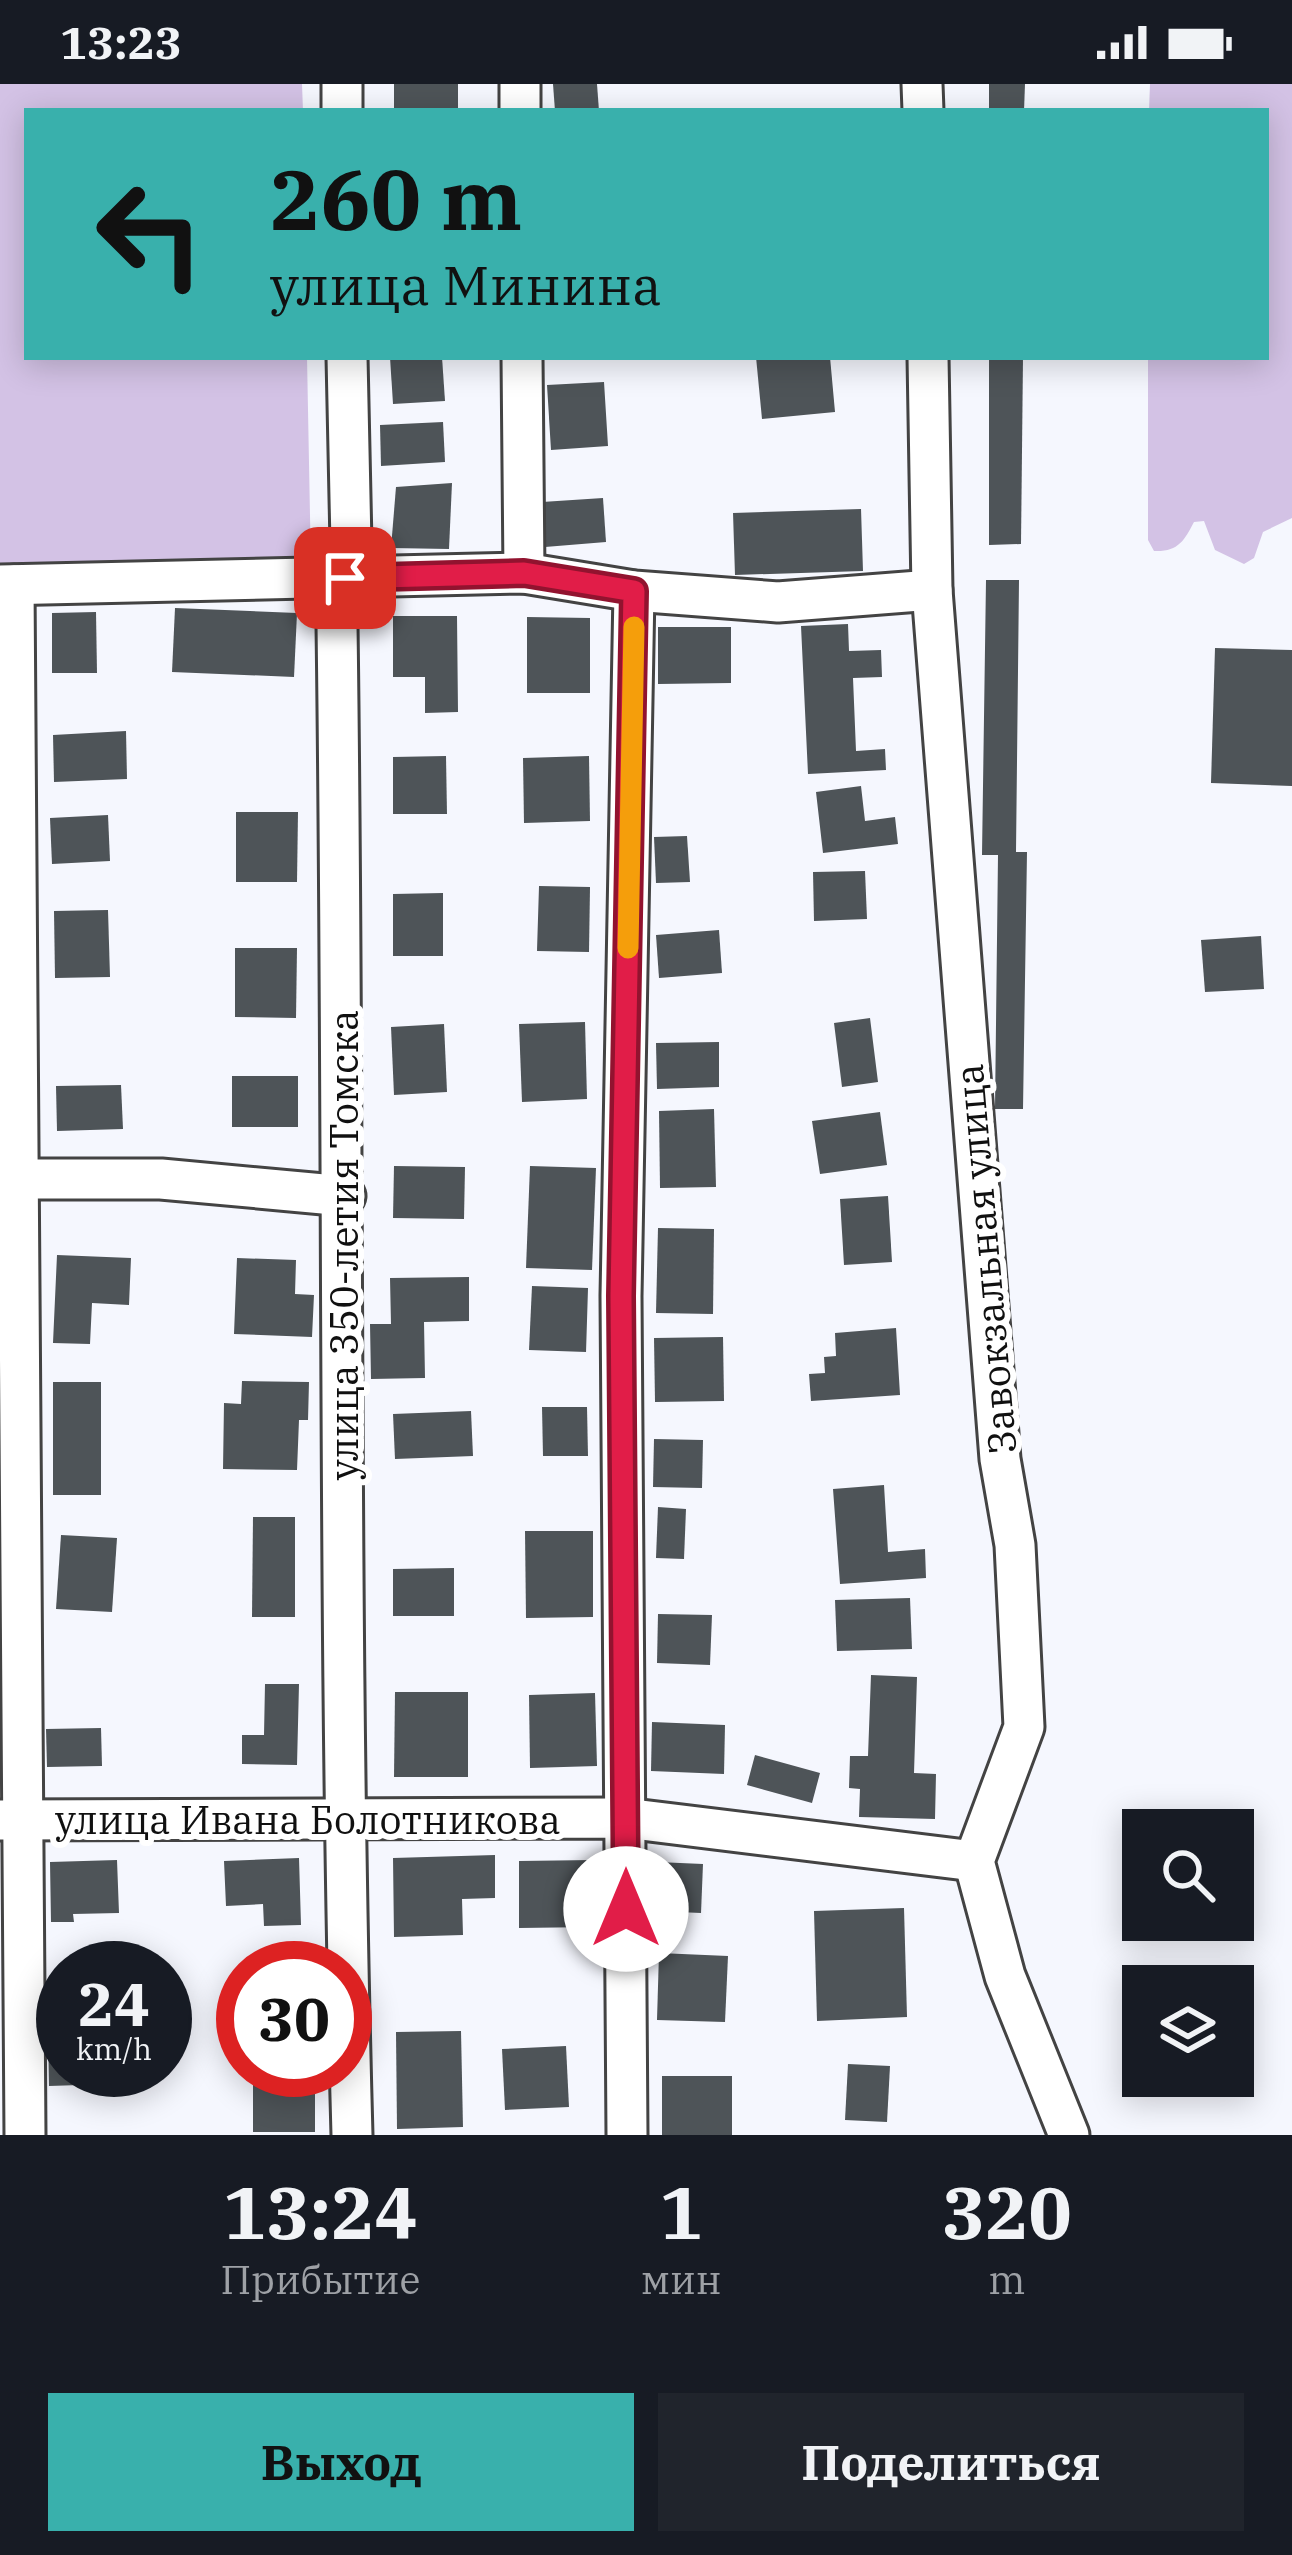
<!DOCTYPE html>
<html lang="ru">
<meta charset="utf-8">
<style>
body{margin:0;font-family:"IBM Plex Serif",serif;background:#20242c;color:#f1f3f6;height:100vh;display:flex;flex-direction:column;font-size:45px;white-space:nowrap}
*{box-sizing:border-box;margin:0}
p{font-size:39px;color:#9ea1a6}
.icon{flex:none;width:66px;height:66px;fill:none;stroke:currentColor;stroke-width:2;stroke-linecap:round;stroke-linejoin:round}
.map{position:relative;height:2051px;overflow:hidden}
.side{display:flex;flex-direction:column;background:#171b24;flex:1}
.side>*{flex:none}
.banner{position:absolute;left:24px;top:24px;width:1245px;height:252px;border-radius:0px;box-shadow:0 6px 30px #0003;background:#39b0ac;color:#111;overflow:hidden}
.fabs{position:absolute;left:1122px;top:1725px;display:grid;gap:24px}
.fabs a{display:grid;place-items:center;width:132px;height:132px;border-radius:0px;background:#171b24;box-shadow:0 6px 30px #0003;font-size:60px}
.speed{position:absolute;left:36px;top:1857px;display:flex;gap:24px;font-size:60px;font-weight:700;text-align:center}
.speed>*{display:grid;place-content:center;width:156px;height:156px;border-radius:50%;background:#171b24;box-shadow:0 6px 30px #0003;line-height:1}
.speed small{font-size:30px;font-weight:400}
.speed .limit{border:18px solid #d22;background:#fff;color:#111}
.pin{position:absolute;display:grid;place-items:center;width:102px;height:102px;color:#fff;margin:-51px;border-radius:24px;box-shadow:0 6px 18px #0006}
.me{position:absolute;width:132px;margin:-66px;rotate:0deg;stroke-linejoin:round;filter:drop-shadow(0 0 9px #0008)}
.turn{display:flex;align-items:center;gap:42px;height:252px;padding:0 48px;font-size:54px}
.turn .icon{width:156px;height:156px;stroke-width:2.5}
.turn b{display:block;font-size:84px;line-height:102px}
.eta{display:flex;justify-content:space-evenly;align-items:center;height:204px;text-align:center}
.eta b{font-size:72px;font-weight:700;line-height:84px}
.primary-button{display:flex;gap:24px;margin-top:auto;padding:24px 48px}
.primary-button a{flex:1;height:138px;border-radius:0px;background:#39b0ac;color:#111;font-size:48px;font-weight:700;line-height:138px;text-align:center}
.primary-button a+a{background:#20242c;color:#f1f3f6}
.status{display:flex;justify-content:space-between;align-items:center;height:84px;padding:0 60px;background:#171b24;direction:ltr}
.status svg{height:33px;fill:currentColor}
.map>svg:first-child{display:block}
</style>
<div class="status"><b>13:23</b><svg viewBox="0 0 49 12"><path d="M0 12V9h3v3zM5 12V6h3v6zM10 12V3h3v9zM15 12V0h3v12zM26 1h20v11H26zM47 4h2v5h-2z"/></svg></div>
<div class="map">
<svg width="1292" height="2051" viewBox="0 0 1292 2051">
<rect width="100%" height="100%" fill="#f5f7fe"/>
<g fill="#d3c2e5">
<polygon points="0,0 302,0 303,27 27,27 27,273 307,273 311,484 0,486"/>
<path d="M1150,0H1292V434L1263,448L1254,474L1244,480L1215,466L1204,437L1194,438C1184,457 1178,468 1154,467L1148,456V273H1266V27H1149Z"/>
</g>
<g fill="#4e5458">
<polygon points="394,0 458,0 458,26 394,27"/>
<polygon points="553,0 597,0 599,27 555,27"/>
<polygon points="989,0 1025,0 1024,27 989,27"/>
<polygon points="390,273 442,273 445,317 393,320"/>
<polygon points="756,273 830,273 835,328 762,335"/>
<polygon points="989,273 1023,273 1021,460 989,461"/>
<polygon points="604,298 608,362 551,366 547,301"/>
<polygon points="443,338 445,378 381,382 380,341"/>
<polygon points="452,399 449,465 391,464 396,403"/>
<polygon points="603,414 606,458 545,463 542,418"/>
<polygon points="861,425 863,487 735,491 733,429"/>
<polygon points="986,496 1019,496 1016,768 1027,768 1023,1025 995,1025 998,771 982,771"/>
<polygon points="175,524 297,529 294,593 172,588"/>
<polygon points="96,528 97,589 52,589 52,529"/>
<polygon points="393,532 457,532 458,628 425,629 425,593 393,593"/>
<polygon points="527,533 590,534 590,609 527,609"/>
<polygon points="848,540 849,567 881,566 882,593 853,594 856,667 885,665 886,686 808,690 801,542"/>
<polygon points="658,543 731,543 731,599 658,600"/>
<polygon points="1215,564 1292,566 1292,702 1211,699"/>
<polygon points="126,647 127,695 54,698 53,651"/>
<polygon points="446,672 447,730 393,730 393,673"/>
<polygon points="589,672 590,737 524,739 523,674"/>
<polygon points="861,702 865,737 895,733 898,760 823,769 816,708"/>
<polygon points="236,728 298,728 297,798 236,798"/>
<polygon points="108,731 110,777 52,780 50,734"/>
<polygon points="687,752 690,798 656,799 654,753"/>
<polygon points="865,787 867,835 814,837 813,788"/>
<polygon points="539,802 590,803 589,868 537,867"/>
<polygon points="443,809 443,872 393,872 393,810"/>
<polygon points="108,826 110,893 55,894 54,827"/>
<polygon points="719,846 722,889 659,894 656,851"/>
<polygon points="1261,852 1264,905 1205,908 1201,856"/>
<polygon points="235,864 297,864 296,934 235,933"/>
<polygon points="870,934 878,998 842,1003 834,939"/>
<polygon points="585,938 587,1015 522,1018 519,940"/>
<polygon points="444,940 447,1008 394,1011 391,943"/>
<polygon points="719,958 719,1003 657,1005 656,959"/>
<rect x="232" y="992" width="66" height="51"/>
<polygon points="121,1001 123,1045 57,1047 56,1002"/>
<polygon points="714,1025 716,1103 660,1104 659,1027"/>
<polygon points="880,1028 887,1081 820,1090 812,1037"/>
<polygon points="394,1082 465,1083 464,1135 393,1134"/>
<polygon points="530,1082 596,1084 592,1186 526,1184"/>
<polygon points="888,1112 892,1178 844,1181 840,1115"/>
<polygon points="658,1144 714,1145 713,1230 656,1229"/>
<polygon points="57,1171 131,1174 129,1221 92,1219 90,1260 53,1259"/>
<polygon points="237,1174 296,1176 295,1210 314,1211 312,1253 234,1250"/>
<polygon points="469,1193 469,1237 424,1238 425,1294 371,1295 370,1240 391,1240 390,1194"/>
<polygon points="532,1202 588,1204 586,1268 529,1266"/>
<polygon points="896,1244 900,1311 811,1317 809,1290 825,1289 824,1273 836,1272 835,1249"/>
<polygon points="723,1253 724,1317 655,1318 654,1254"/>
<polygon points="242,1297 309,1298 308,1336 299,1336 297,1386 223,1385 224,1319 241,1320"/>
<rect x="53" y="1298" width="48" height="113"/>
<polygon points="542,1323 587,1323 588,1372 543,1372"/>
<polygon points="471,1327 473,1372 395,1375 393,1330"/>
<polygon points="654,1355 703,1356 702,1404 653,1403"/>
<polygon points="884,1401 888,1468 925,1465 926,1494 840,1500 833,1405"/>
<polygon points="658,1423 686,1425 684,1475 656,1474"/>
<polygon points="253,1433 295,1433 295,1533 252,1533"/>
<polygon points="525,1447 593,1447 593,1533 526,1534"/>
<polygon points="61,1451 117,1454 112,1528 56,1525"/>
<polygon points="454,1484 454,1532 393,1532 393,1485"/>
<polygon points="910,1514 912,1565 837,1567 835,1516"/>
<polygon points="658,1530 712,1531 710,1581 657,1579"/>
<polygon points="871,1591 917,1593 914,1689 936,1690 935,1735 859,1733 860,1705 849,1704 850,1672 868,1672"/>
<polygon points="265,1600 299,1600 297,1681 242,1680 242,1651 264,1651"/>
<polygon points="395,1608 468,1608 468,1693 394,1693"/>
<polygon points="595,1609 597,1682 530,1684 529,1611"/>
<polygon points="652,1638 725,1641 724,1690 651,1687"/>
<polygon points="101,1644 102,1682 47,1683 46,1645"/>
<polygon points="755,1671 820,1689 812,1719 747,1701"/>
<polygon points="495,1771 495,1814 462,1815 463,1851 394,1853 393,1774"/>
<polygon points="299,1774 301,1841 264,1842 263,1820 226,1822 224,1777"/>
<polygon points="117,1776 119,1829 73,1830 74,1838 51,1838 50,1778"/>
<polygon points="593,1776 593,1843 519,1844 519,1777"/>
<polygon points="657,1778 703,1780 701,1829 655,1827"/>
<polygon points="904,1824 907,1933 817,1937 814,1827"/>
<polygon points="659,1869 728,1872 725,1938 657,1936"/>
<polygon points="63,1943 63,1986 110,1986 111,2000 49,2002 48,1944"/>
<polygon points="461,1947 463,2043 397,2045 396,1948"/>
<polygon points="566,1962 569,2023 505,2026 502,1965"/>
<polygon points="848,1980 890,1982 887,2038 845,2036"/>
<polygon points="253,1986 300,1986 300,2004 315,2004 315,2048 253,2048"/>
<rect x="662" y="1992" width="70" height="59"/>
</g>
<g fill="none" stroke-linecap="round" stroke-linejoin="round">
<g stroke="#434343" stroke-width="45">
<g id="street">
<polyline points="342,0 342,27"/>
<polyline points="520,0 520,27"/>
<polyline points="922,0 923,27"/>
<path d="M347,273L351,460L337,541C344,1045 338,1548 352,2051"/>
<polyline points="522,273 524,489"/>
<polyline points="928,273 932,506 1000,1375 1015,1461 1024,1643 974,1777 1005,1892 1069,2051"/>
<polyline points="0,501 524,489 634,507 778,518 932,506"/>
<polyline points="14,501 25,2051"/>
<polyline points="0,1095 161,1095 345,1112"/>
<polyline points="0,1736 625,1734 974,1777"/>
<polyline points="627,2051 621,1212 634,507"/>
</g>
</g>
<use href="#street" stroke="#fff" stroke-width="39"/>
</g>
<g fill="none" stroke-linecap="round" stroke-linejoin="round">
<g stroke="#92132f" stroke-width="30">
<polyline id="route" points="345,494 524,489 634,507 621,1212 626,1825"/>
</g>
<use href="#route" stroke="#e11d48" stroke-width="21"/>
<polyline stroke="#f59e0b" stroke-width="21" points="628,864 634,543"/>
</g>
<g text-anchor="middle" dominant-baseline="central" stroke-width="12" stroke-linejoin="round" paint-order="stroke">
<g font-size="39" fill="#101010" stroke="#fff">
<text transform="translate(343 1161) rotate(-90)">улица 350-летия Томска</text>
<text transform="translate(985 1175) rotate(-95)">Завокзальная улица</text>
<text x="308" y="1735">улица Ивана Болотникова</text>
</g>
</g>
</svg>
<div class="fabs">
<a><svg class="icon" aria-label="search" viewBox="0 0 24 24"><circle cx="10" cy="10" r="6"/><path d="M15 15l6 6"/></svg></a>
<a><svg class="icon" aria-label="layers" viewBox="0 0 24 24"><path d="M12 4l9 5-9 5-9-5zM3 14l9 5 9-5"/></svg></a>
</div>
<div class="speed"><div>24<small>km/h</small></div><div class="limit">30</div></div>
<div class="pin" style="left:345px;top:494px;background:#d93025"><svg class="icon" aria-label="arrive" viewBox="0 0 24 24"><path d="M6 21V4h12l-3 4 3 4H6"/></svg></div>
<svg class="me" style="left:626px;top:1825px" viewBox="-20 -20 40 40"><circle r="19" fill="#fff"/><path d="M0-13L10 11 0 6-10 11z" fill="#e11d48"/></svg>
<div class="banner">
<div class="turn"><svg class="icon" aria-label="left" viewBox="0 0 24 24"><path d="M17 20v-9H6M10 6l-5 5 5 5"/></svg><div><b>260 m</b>улица Минина</div></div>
</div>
</div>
<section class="side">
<div class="eta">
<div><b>13:24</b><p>Прибытие</p></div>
<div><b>1</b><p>мин</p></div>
<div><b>320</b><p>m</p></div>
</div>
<div class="primary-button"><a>Выход</a><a>Поделиться</a></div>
</section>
